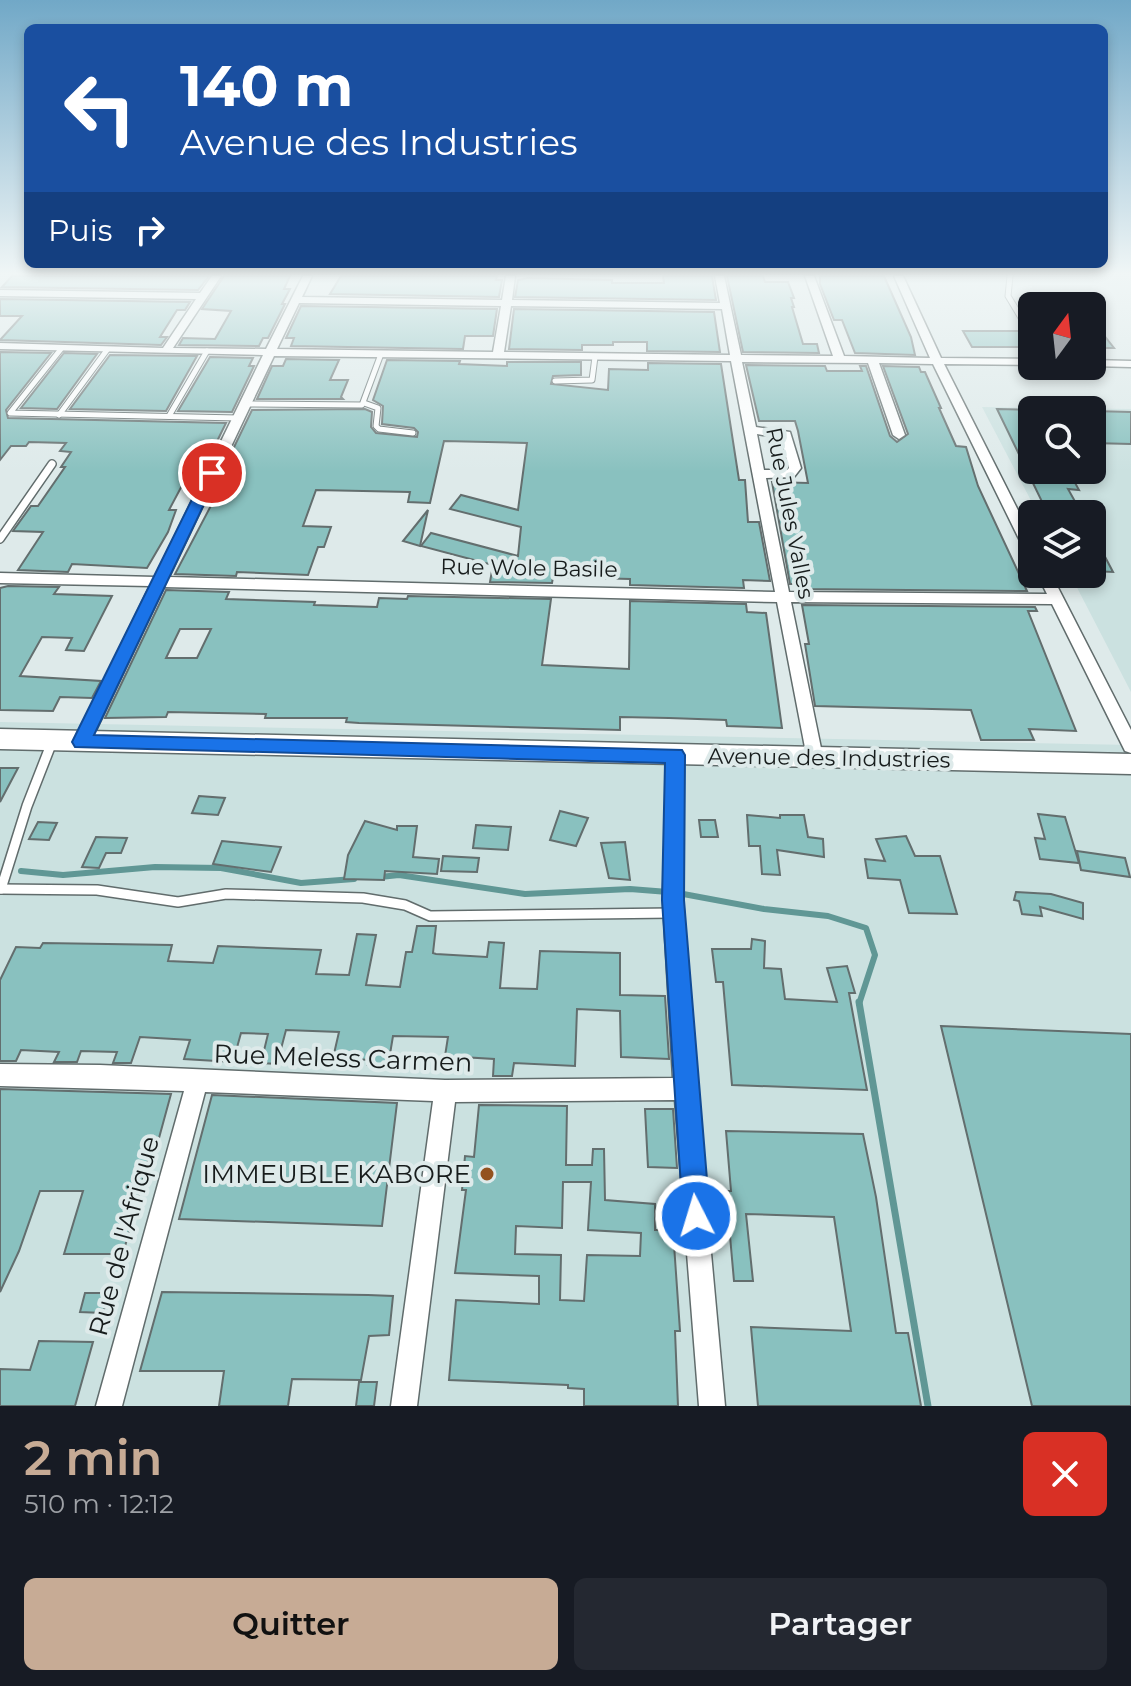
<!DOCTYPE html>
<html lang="fr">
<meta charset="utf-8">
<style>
body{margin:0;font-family:Montserrat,sans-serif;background:#242831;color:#f1f3f6;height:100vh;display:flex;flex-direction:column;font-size:30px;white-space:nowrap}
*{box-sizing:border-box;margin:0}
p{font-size:26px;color:#9ea1a6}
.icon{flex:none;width:44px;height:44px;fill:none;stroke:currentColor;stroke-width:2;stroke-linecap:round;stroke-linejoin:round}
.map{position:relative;height:1406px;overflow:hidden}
.side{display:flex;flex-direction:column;background:#171b24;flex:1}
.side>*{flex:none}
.banner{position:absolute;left:24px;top:24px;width:1084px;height:244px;border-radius:12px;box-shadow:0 4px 12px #0003;background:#1a4fa0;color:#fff;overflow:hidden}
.needle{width:52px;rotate:15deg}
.fabs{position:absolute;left:1018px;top:292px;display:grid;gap:16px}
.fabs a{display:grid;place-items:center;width:88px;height:88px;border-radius:12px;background:#171b24;box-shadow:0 4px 12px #0003;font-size:40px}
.pin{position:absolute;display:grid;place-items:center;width:68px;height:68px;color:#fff;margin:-34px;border:4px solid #fff;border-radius:50%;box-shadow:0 2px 8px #0007}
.me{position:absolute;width:88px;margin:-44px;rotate:355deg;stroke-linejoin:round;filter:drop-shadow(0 0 6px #0008)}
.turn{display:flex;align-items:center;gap:28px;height:168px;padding:0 24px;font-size:36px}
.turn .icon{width:104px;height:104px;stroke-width:2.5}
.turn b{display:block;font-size:56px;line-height:68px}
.then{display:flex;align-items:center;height:76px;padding:0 24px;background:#0003;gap:16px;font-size:30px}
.round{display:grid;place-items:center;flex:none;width:84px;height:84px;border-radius:12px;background:#242831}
.head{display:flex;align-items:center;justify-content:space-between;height:136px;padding:0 24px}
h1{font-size:48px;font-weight:600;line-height:60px;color:#c7ab95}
.primary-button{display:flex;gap:16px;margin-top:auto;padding:16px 24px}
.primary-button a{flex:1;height:92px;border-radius:12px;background:#c7ab95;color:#111;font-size:32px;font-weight:600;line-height:92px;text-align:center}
.primary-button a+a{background:#242831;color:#f1f3f6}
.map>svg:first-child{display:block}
</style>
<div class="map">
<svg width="1131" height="1406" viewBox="0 0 1131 1406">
<rect width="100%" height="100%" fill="#deeaea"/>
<g fill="#cbe1e0" fill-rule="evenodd">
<path d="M982,407L1131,409V692L1070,574H1092V514H1038ZM1032,410H1092V470H1032Z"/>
<polygon points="0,722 1131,745 1131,1406 0,1406"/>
</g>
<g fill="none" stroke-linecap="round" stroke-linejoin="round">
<g stroke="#609795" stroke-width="6">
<polyline points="21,871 63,875 155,867 221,868 301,883 354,879"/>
<polyline points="380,877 399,875 525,894 630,889 668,892"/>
<polyline points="678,893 764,909 828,916 866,928 875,955 859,1004"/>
</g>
<polyline stroke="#609795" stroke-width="7" points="859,1002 928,1406"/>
</g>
<g fill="#89c1bf" stroke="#636e6e" stroke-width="2" fill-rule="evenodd">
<polygon points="12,276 209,276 198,290 2,287"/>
<polygon points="224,276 290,276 284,289 290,289 282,304 285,304 268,338 263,338 259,346 179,345 183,338 215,339 231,311 202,309"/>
<polygon points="341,276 497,276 496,280 502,280 499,297 330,294"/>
<polygon points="663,276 712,276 716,300 515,297 518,280 528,278 612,280 612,283 664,283"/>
<polygon points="727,276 763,276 765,282 788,282 794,298 791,298 794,307 792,307 803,344 817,344 819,353 743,352"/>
<polygon points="820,276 884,276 911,337 915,355 855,353 842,320 834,320 820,284"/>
<polygon points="0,299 190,302 185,310 177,310 160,337 167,337 161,345 0,340 22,316 0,316"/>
<polygon points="301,306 497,309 493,336 465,336 463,349 291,346 294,338 286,338"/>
<polygon points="514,309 714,312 720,352 647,351 647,342 613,342 613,345 582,345 582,350 509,349"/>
<polygon points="1092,320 1114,348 1092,348"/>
<polygon points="963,331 1020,331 1031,347 972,347"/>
<polygon points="0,352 51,353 6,410 8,418 226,423 199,478 186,478 169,510 176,510 168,532 147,568 72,564 68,572 18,570 43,532 13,531 31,506 38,506 65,467 61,467 71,452 60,451 66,443 29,442 26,446 11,446 0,460"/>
<polygon points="64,353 97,354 57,409 21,408"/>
<polygon points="110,355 197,356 166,411 70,409"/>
<polygon points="210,357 253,358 249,366 254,366 232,412 178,411"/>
<polygon points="286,359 339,360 330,380 348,380 341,397 343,399 257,399 272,366 283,366"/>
<polygon points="387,360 460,361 459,364 507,366 507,362 581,362 581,375 553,376 551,384 608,390 609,369 648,370 648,363 721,364 739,480 745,480 748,522 759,522 770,581 743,580 744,588 630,585 630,579 553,577 552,583 490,582 493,565 421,546 431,533 518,556 521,527 450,509 461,495 518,510 527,443 444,441 430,503 408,502 410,492 316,490 303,526 331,527 324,547 318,547 308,575 237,572 236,576 175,574 225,479 220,476 252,410 365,409 372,412 371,427 376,433 417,437 418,432 414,428 382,424 383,406 373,400"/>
<polygon points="746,365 825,366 827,371 862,371 860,366 866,366 890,436 897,442 908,434 883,366 919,367 921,372 925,372 941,408 939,408 956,446 966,447 978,486 1027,591 798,589 797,584 790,584 772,482 808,483 798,431 795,421 759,421"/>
<polygon points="997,409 1032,410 1032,470 1068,470 1079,490 1068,489 1082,514 1048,514"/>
<polygon points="1092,411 1131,412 1131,444 1092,443"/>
<polygon points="428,510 420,546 403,541"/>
<polygon points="1092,532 1113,572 1092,571"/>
<polygon points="8,586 59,587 54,594 112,596 84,651 66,650 72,638 42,637 20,676 101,681 92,698 60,697 53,711 0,710 0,588"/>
<path d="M166,590L229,592L226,599L315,602L314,605L377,607L379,598L407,599L408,596L551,599L542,665L629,669L630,601L746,604L747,612L766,613L782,728L727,726L726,720L669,718L620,717V730L359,723L346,722L347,718H265L266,714L168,712L166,717L105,718ZM180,629H211L197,658H166Z"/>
<polygon points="802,605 1035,607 1037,611 1028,611 1076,731 1029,729 1034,740 981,740 971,710 815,706 805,644 809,644"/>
<polygon points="0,768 18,768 0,802"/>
<polygon points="199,796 225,798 218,815 192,813"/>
<polygon points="560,811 588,818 576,846 550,840"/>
<polygon points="1038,814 1065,817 1079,863 1040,859 1035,838 1045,839"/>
<polygon points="747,815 780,818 780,815 804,815 808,837 823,839 824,857 777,850 780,875 762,874 760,846 749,846"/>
<polygon points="699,820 715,820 718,837 701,837"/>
<polygon points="365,821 397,830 397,826 417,826 413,857 439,859 437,874 385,871 384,880 344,879 348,855"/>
<polygon points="38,822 57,823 49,840 29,839"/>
<polygon points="476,825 511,827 508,850 473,848"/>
<polygon points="906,836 915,856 940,856 957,914 909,913 900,880 868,878 865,859 885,861 876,839"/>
<polygon points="96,837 127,838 121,853 106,853 99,868 82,867"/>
<polygon points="222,841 281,847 271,872 213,864"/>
<polygon points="625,842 630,880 609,878 601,843"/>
<polygon points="1077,851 1125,858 1130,877 1081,870"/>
<polygon points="443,856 479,858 477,872 441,871"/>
<polygon points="1016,892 1051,894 1083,903 1083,919 1040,907 1042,916 1022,914 1019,901 1014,900"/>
<polygon points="417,926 436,926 433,953 436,954 487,957 489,942 504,943 500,988 537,989 540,951 620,953 620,995 665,996 669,1059 621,1057 620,1011 577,1009 575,1066 514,1063 512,1076 493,1076 494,1059 445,1056 448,1037 393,1036 388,1066 368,1065 370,1060 333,1058 339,1032 286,1030 277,1064 261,1063 268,1034 241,1033 233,1062 184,1059 190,1040 140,1037 131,1063 113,1063 117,1052 81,1051 77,1062 54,1062 59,1052 21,1050 16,1061 0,1061 0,980 16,947 40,948 43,943 172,945 168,961 213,963 218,946 321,950 316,974 349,975 357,934 376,935 366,985 400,987 406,952 412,952"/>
<polygon points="752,939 765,941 764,968 781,969 785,999 837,1002 827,968 847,966 855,993 849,993 867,1090 732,1085 723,982 716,982 712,949 751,949"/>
<polygon points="941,1026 1131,1034 1131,1406 1032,1406"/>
<polygon points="0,1089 171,1094 156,1149 151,1149 123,1254 64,1254 83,1191 40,1191 19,1251 0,1292"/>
<polygon points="212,1095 397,1103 382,1226 179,1219"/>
<path d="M479,1105L567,1106L566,1165H592L593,1149H604L605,1200L655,1204V1230H673L680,1331H675L678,1406H584V1389L568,1388V1385L449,1380L456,1300L539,1304V1276L455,1273L466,1190H462L465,1156L474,1157ZM563,1182H591L588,1230L641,1233L640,1256L587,1255L584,1301L560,1300L561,1255L515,1254L516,1226L562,1228Z"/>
<polygon points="645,1109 673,1109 677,1168 648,1167"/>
<polygon points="726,1131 863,1134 876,1197 896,1333 908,1333 921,1406 758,1406 751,1327 851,1331 834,1217 746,1214 753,1281 734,1281 726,1191 731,1191"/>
<polygon points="162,1292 368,1295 393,1296 389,1335 369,1336 361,1380 292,1379 288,1406 219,1406 224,1371 140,1371"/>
<polygon points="85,1293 109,1293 103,1313 80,1312"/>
<polygon points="39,1341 93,1342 75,1406 0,1406 0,1369 30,1370"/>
<polygon points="359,1382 377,1382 374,1406 356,1406"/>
</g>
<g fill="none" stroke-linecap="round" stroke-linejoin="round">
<g stroke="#616c6c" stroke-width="7">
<g id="lane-far2">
<polyline points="1010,276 1008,296 1032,336"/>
<polyline points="61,349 10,413 238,418"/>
<polyline points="555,381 592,380 595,357"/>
<polyline points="364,403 378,408 376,426 379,429 413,433"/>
<polyline points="245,404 362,405 381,354"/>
<polyline points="59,415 107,350"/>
<polyline points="169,416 207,351"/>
</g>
</g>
<g stroke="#616c6c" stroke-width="10">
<polyline id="lane-far1" points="0,539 52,464"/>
</g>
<g stroke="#616c6c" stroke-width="12">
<g id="lane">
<polyline points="0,889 97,890 178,902 226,894 363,898 405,905 430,916 673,913"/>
<polyline points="1,889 27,806 52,742"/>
</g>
</g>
<g stroke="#616c6c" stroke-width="3">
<g id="street">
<path d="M212,276H221L173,348L266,349L303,276H312L302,297L502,300L506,276H515L512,300L720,303L715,276H724L741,355L833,356L805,276H814L844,356L930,358L894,276H903L941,358L1032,359V365L944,364L1032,538V555L1025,551L933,364L879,363L905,435L899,439L893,435L868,363L742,362L756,427L790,432L801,468L794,477L766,478L789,592L1047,594L1037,574H1051L1131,730V753L1125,751L1052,604L791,602L823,758L821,763H809L807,758L777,602L164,587L88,747H76L74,742L150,586L0,583V573L155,577L263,355L0,349V343L163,348L196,299L0,296V290L200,293ZM299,303L501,306L493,352L277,349ZM511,306L722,309L730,355L504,352ZM274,356L731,361L775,592L169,577ZM757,434L781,438L789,468L787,470H764Z"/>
<polygon points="1092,360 1131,361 1131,367 1092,366"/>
<polygon points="675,748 681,750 683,755 683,900 696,1089 725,1406 699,1406 675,1100 455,1102 417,1406 391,1406 433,1101 205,1092 122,1406 96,1406 184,1091 0,1086 0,1064 100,1065 445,1080 673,1078 663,900 667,755 669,750"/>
</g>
</g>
<g stroke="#616c6c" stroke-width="3">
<polygon id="secondary" points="0,729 1131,754 1131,774 0,749"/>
</g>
<use href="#lane-far2" stroke="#fff" stroke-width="5"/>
<use href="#lane-far1" stroke="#fff" stroke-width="7"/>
<use href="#lane" stroke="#fff" stroke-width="9"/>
<use href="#street" fill="#fff" fill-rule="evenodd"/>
<use href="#secondary" fill="#fff" fill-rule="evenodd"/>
</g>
<linearGradient id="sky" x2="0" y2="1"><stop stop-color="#71a8c7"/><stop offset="0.58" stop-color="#f0f6f6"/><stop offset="1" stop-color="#f0f6f6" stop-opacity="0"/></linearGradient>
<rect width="1131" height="472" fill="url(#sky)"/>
<polygon fill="#1a73e8" stroke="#114b97" stroke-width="2" points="212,468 219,473 94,735 682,750 685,755 684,900 710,1216 706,1225 696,1229 687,1225 683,1216 662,900 665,763 75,747 72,742 205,473"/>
<circle fill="#93521e" stroke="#deeaea" stroke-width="3" cx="487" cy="1174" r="8"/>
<g text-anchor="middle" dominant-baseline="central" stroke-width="8" stroke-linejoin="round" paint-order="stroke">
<g font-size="22" fill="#171c1c" stroke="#deeaea">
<text transform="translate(790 513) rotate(79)">Rue Jules Valles</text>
<text transform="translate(529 568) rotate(1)">Rue Wole Basile</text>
<text transform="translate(829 758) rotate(1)">Avenue des Industries</text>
</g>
<g font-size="26" fill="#171c1c" stroke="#deeaea">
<text transform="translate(343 1058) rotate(2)">Rue Meless Carmen</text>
<text transform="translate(124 1236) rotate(-75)">Rue de l'Afrique</text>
</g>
<g font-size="26" fill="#171c1c" stroke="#deeaea" text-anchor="end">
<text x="471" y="1174">IMMEUBLE KABORE</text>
</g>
</g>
</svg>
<div class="fabs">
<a><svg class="needle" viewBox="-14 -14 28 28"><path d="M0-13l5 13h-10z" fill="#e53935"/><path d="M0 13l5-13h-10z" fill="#9ea1a6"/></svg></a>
<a><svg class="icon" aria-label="search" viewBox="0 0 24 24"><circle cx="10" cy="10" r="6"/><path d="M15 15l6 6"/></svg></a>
<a><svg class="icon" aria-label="layers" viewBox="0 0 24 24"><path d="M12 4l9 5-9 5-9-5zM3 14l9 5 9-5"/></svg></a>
</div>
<div class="pin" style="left:212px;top:473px;background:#d93025"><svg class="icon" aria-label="arrive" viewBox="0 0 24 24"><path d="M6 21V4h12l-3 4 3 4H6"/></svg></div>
<svg class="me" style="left:696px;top:1216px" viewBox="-20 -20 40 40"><circle r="17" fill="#1a73e8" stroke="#fff" stroke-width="3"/><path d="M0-11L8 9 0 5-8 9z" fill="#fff"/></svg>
<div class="banner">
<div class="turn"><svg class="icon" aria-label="left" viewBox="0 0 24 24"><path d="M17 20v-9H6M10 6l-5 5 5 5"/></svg><div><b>140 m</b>Avenue des Industries</div></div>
<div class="then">Puis<svg class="icon" aria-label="right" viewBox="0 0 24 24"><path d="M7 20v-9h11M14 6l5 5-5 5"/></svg></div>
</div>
</div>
<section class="side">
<div class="head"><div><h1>2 min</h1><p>510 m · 12:12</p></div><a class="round" style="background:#d93025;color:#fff"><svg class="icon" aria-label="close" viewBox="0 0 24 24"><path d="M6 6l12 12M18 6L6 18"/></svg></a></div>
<div class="primary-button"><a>Quitter</a><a>Partager</a></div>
</section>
